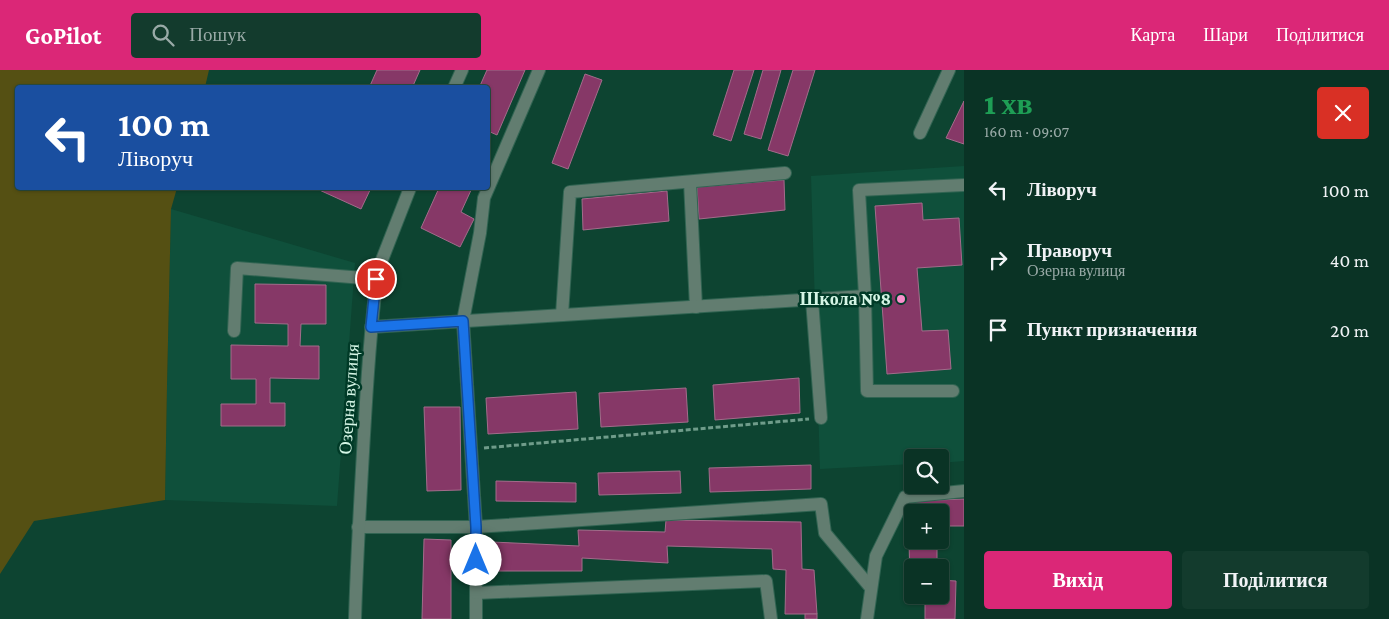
<!DOCTYPE html>
<html lang="uk">
<meta charset="utf-8">
<style>
body{margin:0;font-family:"Crimson Pro",serif;background:#133b2d;color:#f1f3f6;height:100vh;display:flex;flex-direction:column;font-size:19px;white-space:nowrap}
*{box-sizing:border-box;margin:0}
p{font-size:16px;color:#99aaa7}
.icon{flex:none;width:28px;height:28px;fill:none;stroke:currentColor;stroke-width:2;stroke-linecap:round;stroke-linejoin:round}
.map{position:relative;flex:1;overflow:hidden}
.side{display:flex;flex-direction:column;background:#0a3325;width:425px}
.side>*{flex:none}
.banner{position:absolute;left:15px;top:15px;width:475px;height:105px;border-radius:5px;box-shadow:0 1px 4px #0004,0 0 0 1px #2a4e42;background:#1a4fa0;color:#fff;overflow:hidden}
.fabs{position:absolute;left:904px;top:379px;display:grid;gap:10px}
.fabs a{display:grid;place-items:center;width:45px;height:45px;border-radius:5px;background:#0a3325;box-shadow:0 1px 4px #0004,0 0 0 1px #2a4e42;font-size:25px}
.pin{position:absolute;display:grid;place-items:center;width:42px;height:42px;color:#fff;margin:-21px;border:2px solid #fff;border-radius:50%;box-shadow:0 1px 5px #0007}
.me{position:absolute;width:55px;margin:-28px;rotate:0deg;stroke-linejoin:round;filter:drop-shadow(0 0 4px #0008)}
.turn{display:flex;align-items:center;gap:18px;height:105px;padding:0 20px;font-size:22px}
.turn .icon{width:65px;height:65px;stroke-width:2.5}
.turn b{display:block;font-size:35px;line-height:42px}
.round{display:grid;place-items:center;flex:none;width:52px;height:52px;border-radius:5px;background:#133b2d}
.head{display:flex;align-items:center;justify-content:space-between;height:85px;padding:0 20px}
h1{font-size:30px;font-weight:800;line-height:38px;color:#1e9e55}
.button{display:flex;gap:10px;margin-top:auto;padding:10px 20px}
.button a{flex:1;height:58px;border-radius:5px;background:#db2777;color:#fff;font-size:20px;font-weight:800;line-height:58px;text-align:center}
.button a+a{background:#133b2d;color:#f1f3f6}
ul{padding:0;list-style:none}
li{display:flex;align-items:center;gap:15px;height:70px;padding:0 20px}
li div{flex:1}
li b{display:block;font-size:19px}
li em{font-style:normal}
header{display:flex;align-items:center;gap:30px;box-sizing:border-box;height:70px;padding:0 25px;background:#db2777;color:#fff}
header strong{font-size:24px}
nav{display:flex;gap:28px;margin-inline-start:auto;font-size:18px}
.search{width:350px;height:45px;background:#133b2d;display:flex;align-items:center;gap:12px;box-sizing:border-box;padding:0 18px;border-radius:5px;color:#99aaa7;font-size:19px}
main{display:flex;flex:1;min-height:0}
.map>svg:first-child{display:block}
</style>
<header>
<strong>GoPilot</strong>
<div class="search"><svg class="icon" aria-label="search" viewBox="0 0 24 24"><circle cx="10" cy="10" r="6"/><path d="M15 15l6 6"/></svg>Пошук</div>
<nav><a>Карта</a><a>Шари</a><a>Поділитися</a></nav>
</header>
<main>
<div class="map">
<svg width="964" height="549" viewBox="0 0 964 549">
<rect width="100%" height="100%" fill="#0d4431"/>
<g fill="#0f503b">
<polygon points="964,96 964,391 940,393 940,388 912,388 912,394 820,399 811,106"/>
<polygon points="171,139 355,193 337,436 165,430 167,316"/>
</g>
<polygon fill="#555013" points="0,0 209,0 205,17 18,18 18,118 177,118 171,139 167,316 165,430 34,451 0,504"/>
<g fill="#863867" stroke="#a36c8b">
<polygon points="377,0 420,0 412,18 369,18"/>
<polygon points="487,0 525,0 497,65 488,61 488,18 479,18"/>
<polygon points="734,0 754,0 731,71 713,65"/>
<polygon points="763,0 781,0 761,69 744,64"/>
<polygon points="793,0 815,0 788,86 768,80"/>
<polygon points="585,4 602,10 568,99 552,93"/>
<polygon points="964,31 964,74 946,68"/>
<polygon points="784,110 785,140 699,149 697,117"/>
<polygon points="315,118 371,118 361,139"/>
<polygon points="439,118 472,118 461,142 474,149 460,177 421,158"/>
<polygon points="667,121 669,151 583,160 582,129"/>
<polygon points="922,133 923,150 959,148 962,195 917,198 922,261 948,260 951,299 887,304 875,136"/>
<polygon points="255,214 326,215 326,254 301,254 300,276 319,276 319,309 270,308 270,333 285,333 285,356 221,356 221,334 256,334 256,309 231,309 231,275 288,276 288,254 255,253"/>
<polygon points="799,308 800,343 715,350 713,315"/>
<polygon points="686,318 688,352 601,357 599,323"/>
<polygon points="576,322 578,359 488,364 486,328"/>
<polygon points="424,337 460,337 461,420 427,421"/>
<polygon points="811,395 811,419 710,422 709,398"/>
<polygon points="680,401 681,423 599,425 598,403"/>
<polygon points="496,411 576,413 576,432 496,431"/>
<polygon points="964,429 964,456 940,456 940,442 912,442 912,470 937,470 937,498 912,498 912,511 910,511 908,431"/>
<polygon points="666,450 801,452 802,499 814,500 817,544 785,544 786,500 773,499 772,479 667,476 668,493 582,488 582,501 493,501 492,472 579,476 578,460 665,462"/>
<polygon points="424,469 451,470 451,549 422,549"/>
<polygon points="940,510 956,511 955,549 925,549 925,525 940,525"/>
<rect x="805" y="544" width="12" height="5"/>
</g>
<g fill="none" stroke-linecap="round" stroke-linejoin="round">
<g stroke="#316452" stroke-width="14">
<g id="minor">
<polyline points="539,0 484,128 480,163 463,251 476,457 821,434 825,463 871,518"/>
<polyline points="454,18 462,0"/>
<polyline points="920,63 949,0"/>
<polyline points="690,112 696,237"/>
<polyline points="865,226 859,120 964,115"/>
<polyline points="812,230 821,348"/>
<polyline points="562,245 570,122 785,103"/>
<polyline points="371,257 865,226 867,321 953,321"/>
<polyline points="234,261 237,198 376,209"/>
<polyline points="358,457 476,457 476,549"/>
<polyline points="476,523 766,511 771,549"/>
<path d="M355,549C357,482 361,415 365,348C368,298 371,249 378,200L410,118"/>
<polyline points="867,549 876,486 905,427 964,421"/>
</g>
</g>
<polyline stroke="#6f9c8a" stroke-width="3" stroke-dasharray="5 2.5" stroke-linecap="butt" points="484,378 809,349"/>
<use href="#minor" stroke="#627d70" stroke-width="12"/>
</g>
<g fill="none" stroke-linecap="round" stroke-linejoin="round">
<g stroke="#114b97" stroke-width="12">
<polyline id="route" points="376,209 371,257 463,251 476,457 476,490"/>
</g>
<use href="#route" stroke="#1a73e8" stroke-width="9"/>
</g>
<circle fill="#f890cc" stroke="#003a27" stroke-width="2" cx="901" cy="229" r="5"/>
<g text-anchor="middle" dominant-baseline="central" stroke-width="5" stroke-linejoin="round" paint-order="stroke">
<g font-size="18" font-weight="bold" fill="#d5f6e6" stroke="#003a27" text-anchor="end">
<text x="891" y="229">Школа №8</text>
</g>
<g font-size="18" fill="#d5f6e6" stroke="#003a27">
<text transform="translate(349 329) rotate(-86)">Озерна вулиця</text>
</g>
</g>
</svg>
<div class="fabs">
<a><svg class="icon" aria-label="search" viewBox="0 0 24 24"><circle cx="10" cy="10" r="6"/><path d="M15 15l6 6"/></svg></a>
<a>+</a>
<a>−</a>
</div>
<div class="pin" style="left:376px;top:209px;background:#d93025"><svg class="icon" aria-label="arrive" viewBox="0 0 24 24"><path d="M6 21V4h12l-3 4 3 4H6"/></svg></div>
<svg class="me" style="left:476px;top:490px" viewBox="-20 -20 40 40"><circle r="19" fill="#fff"/><path d="M0-13L10 11 0 6-10 11z" fill="#1a73e8"/></svg>
<div class="banner">
<div class="turn"><svg class="icon" aria-label="left" viewBox="0 0 24 24"><path d="M17 20v-9H6M10 6l-5 5 5 5"/></svg><div><b>100 m</b>Ліворуч</div></div>
</div>
</div>
<section class="side">
<div class="head"><div><h1>1 хв</h1><p>160 m · 09:07</p></div><a class="round" style="background:#d93025;color:#fff"><svg class="icon" aria-label="close" viewBox="0 0 24 24"><path d="M6 6l12 12M18 6L6 18"/></svg></a></div>
<ul>
<li><svg class="icon" aria-label="left" viewBox="0 0 24 24"><path d="M17 20v-9H6M10 6l-5 5 5 5"/></svg><div><b>Ліворуч</b></div><em>100 m</em></li>
<li><svg class="icon" aria-label="right" viewBox="0 0 24 24"><path d="M7 20v-9h11M14 6l5 5-5 5"/></svg><div><b>Праворуч</b><p>Озерна вулиця</p></div><em>40 m</em></li>
<li><svg class="icon" aria-label="arrive" viewBox="0 0 24 24"><path d="M6 21V4h12l-3 4 3 4H6"/></svg><div><b>Пункт призначення</b></div><em>20 m</em></li>
</ul>
<div class="button"><a>Вихід</a><a>Поділитися</a></div>
</section>
</main>
